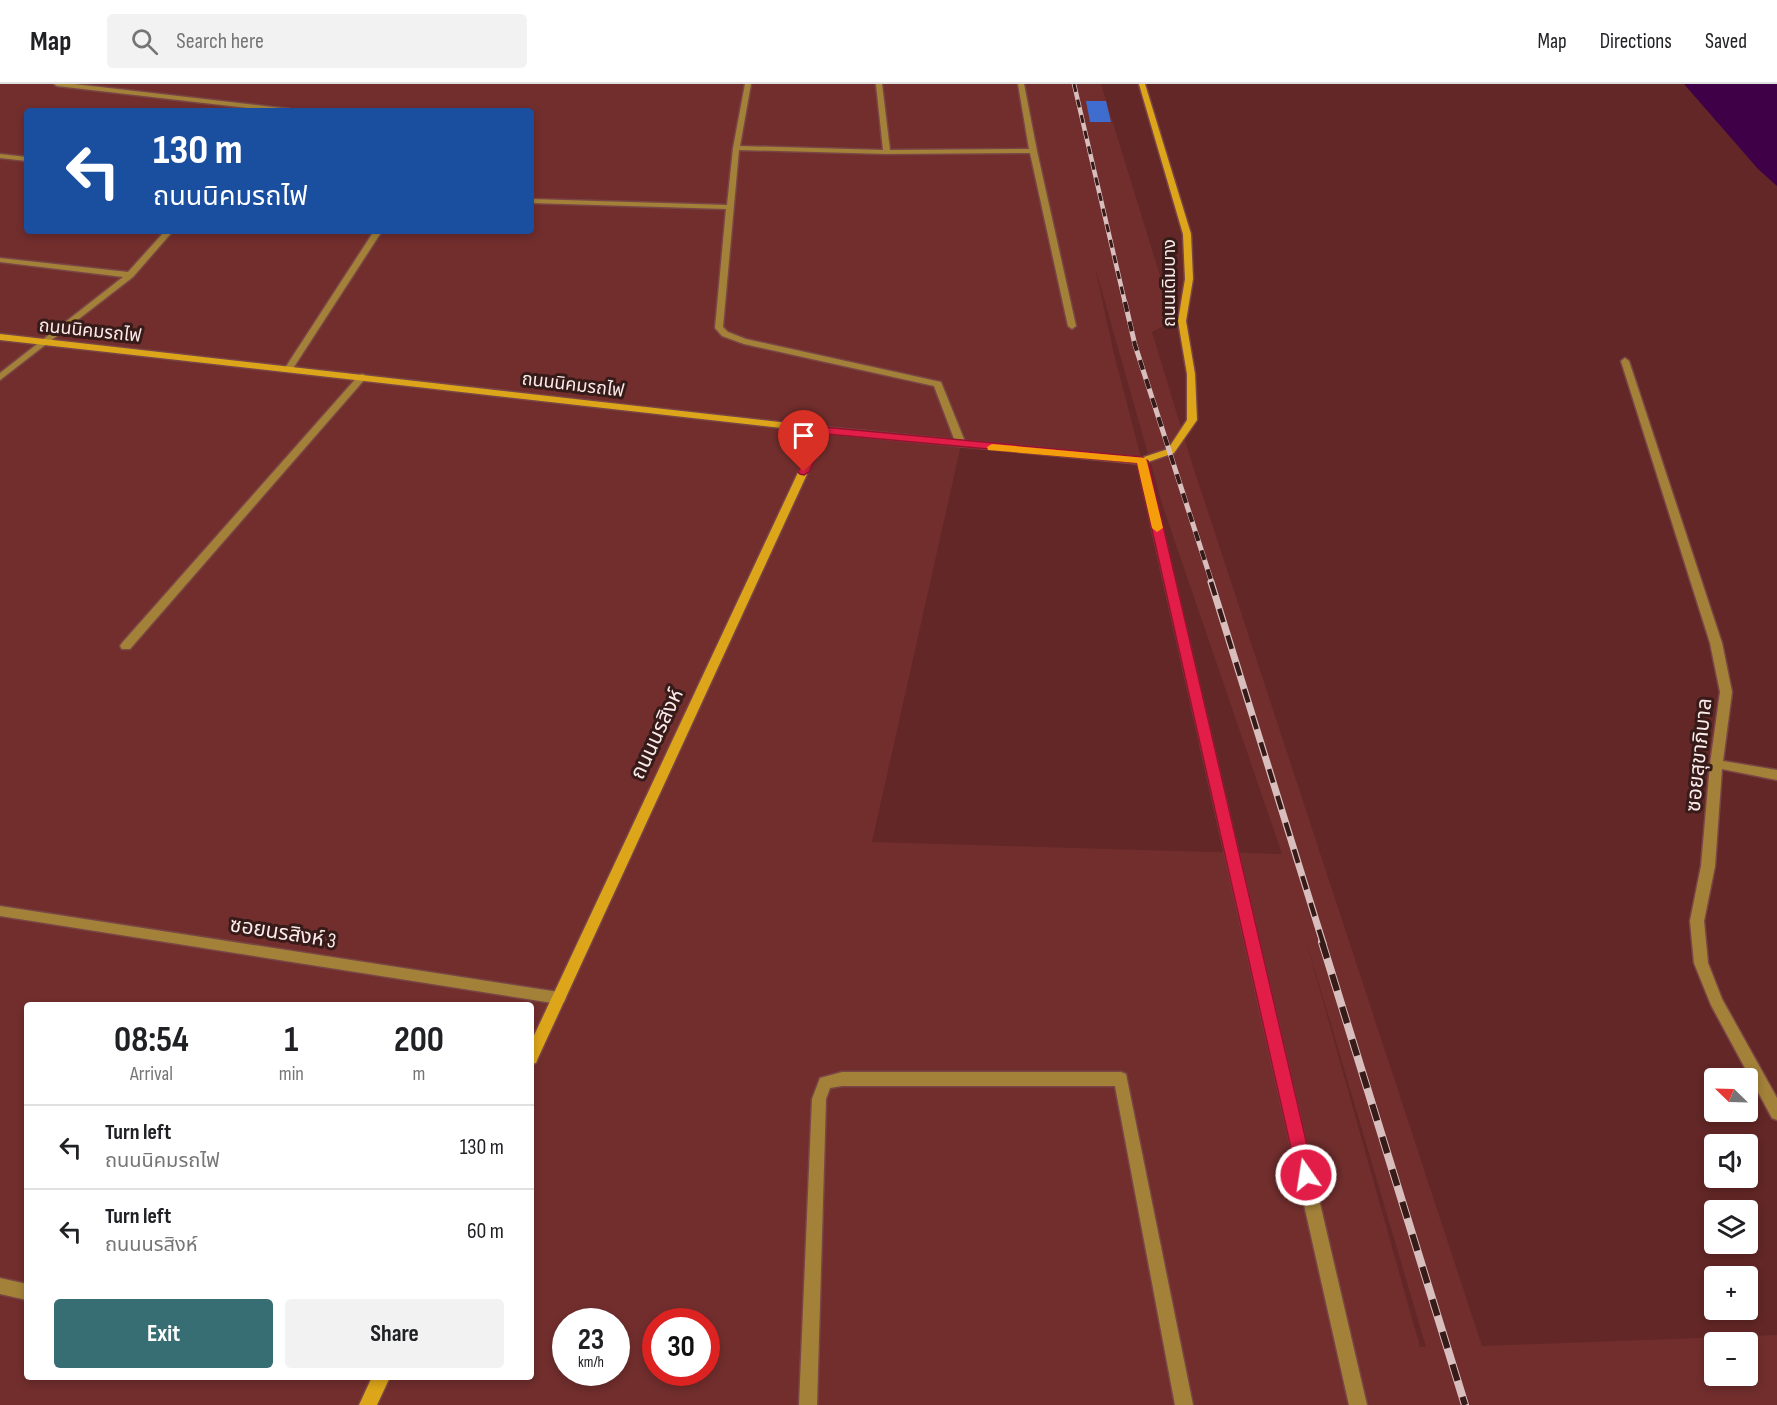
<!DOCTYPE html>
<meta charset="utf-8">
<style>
body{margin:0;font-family:"Sofia Sans Condensed","Noto Sans Thai",sans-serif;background:#f2f2f2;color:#202124;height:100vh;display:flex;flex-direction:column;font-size:22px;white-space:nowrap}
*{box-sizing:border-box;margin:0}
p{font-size:20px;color:#757577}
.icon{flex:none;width:33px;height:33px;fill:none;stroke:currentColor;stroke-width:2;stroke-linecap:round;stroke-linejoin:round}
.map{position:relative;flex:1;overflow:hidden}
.details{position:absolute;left:24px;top:918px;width:510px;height:378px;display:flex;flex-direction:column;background:#fff;border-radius:6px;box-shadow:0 3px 9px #0003}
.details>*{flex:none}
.top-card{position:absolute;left:24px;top:24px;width:510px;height:126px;border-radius:6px;box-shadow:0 3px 9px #0003;background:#1a4fa0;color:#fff;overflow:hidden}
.needle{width:39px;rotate:293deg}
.fabs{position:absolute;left:1704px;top:984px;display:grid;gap:12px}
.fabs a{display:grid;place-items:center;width:54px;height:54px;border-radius:6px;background:#fff;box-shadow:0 3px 9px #0003;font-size:30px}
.speed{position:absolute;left:552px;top:1224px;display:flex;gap:12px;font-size:30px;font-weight:700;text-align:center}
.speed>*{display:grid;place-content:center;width:78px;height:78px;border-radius:50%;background:#fff;box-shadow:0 3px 9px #0003;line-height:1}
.speed small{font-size:15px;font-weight:400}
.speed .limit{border:9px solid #d22;background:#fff;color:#111}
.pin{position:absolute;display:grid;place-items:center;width:51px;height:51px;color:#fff;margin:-62px -26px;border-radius:50% 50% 50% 0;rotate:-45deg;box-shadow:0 0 6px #0007}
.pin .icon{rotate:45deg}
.me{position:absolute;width:66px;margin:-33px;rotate:347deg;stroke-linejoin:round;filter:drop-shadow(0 0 4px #0008)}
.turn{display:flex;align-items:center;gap:21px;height:126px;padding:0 30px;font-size:27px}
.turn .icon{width:78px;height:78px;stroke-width:2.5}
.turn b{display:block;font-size:42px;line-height:51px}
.eta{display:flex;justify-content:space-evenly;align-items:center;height:102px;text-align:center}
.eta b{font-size:36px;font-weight:700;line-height:42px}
.button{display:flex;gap:12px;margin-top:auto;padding:12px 30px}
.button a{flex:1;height:69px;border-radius:6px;background:#366e74;color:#fff;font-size:24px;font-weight:700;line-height:69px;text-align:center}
.button a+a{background:#f2f2f2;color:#202124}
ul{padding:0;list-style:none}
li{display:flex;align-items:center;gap:18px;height:84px;padding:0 30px;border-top:2px solid #e0e0e0}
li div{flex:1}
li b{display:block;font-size:22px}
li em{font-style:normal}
header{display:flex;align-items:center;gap:36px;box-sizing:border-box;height:84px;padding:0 30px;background:#fff;border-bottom:2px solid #e0e0e0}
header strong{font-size:28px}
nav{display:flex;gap:33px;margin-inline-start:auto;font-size:21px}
.search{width:420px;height:54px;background:#f2f2f2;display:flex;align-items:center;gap:15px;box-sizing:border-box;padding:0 21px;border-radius:6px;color:#757577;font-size:22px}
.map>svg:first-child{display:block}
</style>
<header>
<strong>Map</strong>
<div class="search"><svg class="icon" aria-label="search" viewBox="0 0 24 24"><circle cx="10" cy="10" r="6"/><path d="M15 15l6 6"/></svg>Search here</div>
<nav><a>Map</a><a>Directions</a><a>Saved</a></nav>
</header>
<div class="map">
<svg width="1777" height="1321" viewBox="0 0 1777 1321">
<rect width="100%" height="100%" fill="#622726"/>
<path fill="#712e2d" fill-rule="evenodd" d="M0,0H1101L1174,237L1152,248L1191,376L1482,1262L1777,1251V1321H0ZM27,27H531V147H27ZM1095,183L1163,423L1282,770L872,758L961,361L1142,377L1114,270ZM1304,849L1426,1263H1420ZM27,921H531V1293H27ZM566,1238H616V1288H566ZM656,1238H706V1288H656ZM1714,1258H1748V1292H1714Z"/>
<polygon fill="#400047" points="1684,0 1777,0 1777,102 1758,85"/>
<polygon fill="#3f6dcf" points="1086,17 1106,17 1111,38 1090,38"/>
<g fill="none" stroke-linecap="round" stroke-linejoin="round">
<g stroke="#7a4645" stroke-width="3">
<g id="lane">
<polygon points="54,0 74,0 290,25 293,27 273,27 57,2"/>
<polygon points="745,0 751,0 740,62 883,66 876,0 882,0 890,66 1029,65 1018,0 1024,0 1037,67 1076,242 1072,245 1068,242 1030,69 887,70 739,66 723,243 728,248 746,255 941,298 966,360 964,362 958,362 956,360 934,302 744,260 722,252 715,244 726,125 531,119 531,115 727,121 733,64"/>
<polygon points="374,147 382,147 292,286 286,286 285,284"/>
<polygon points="842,988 1121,988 1126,990 1193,1321 1175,1321 1115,1002 842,1002 830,1004 826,1015 817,1321 799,1321 812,1015 820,994"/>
</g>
</g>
<g stroke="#7a4645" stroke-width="3">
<g id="street">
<polygon points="0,70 27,73 27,77 0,74"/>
<polygon points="165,147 173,147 133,193 0,296 0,289 123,193 0,178 0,174 128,188"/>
<polygon points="1625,274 1629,277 1722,559 1732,608 1723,677 1777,686 1777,696 1722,685 1715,782 1704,837 1708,879 1722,915 1777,1014 1777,1036 1772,1034 1711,921 1694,879 1690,837 1701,782 1710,680 1720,608 1710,559 1621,277"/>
<polygon points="362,290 365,291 365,295 130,565 122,565 120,562 122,559 359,291"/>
<polygon points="1142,374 1147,377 1367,1321 1349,1321 1137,377"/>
<polygon points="0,822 559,908 564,910 566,914 564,918 559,920 0,832"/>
<polygon points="0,1194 27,1200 27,1216 0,1210"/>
</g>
</g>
<g stroke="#7a4645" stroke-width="3">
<g id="secondary">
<polygon points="1139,0 1145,0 1191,150 1193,195 1186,237 1195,290 1197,336 1174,369 1142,380 826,349 538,974 536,979 531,980 531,958 817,348 0,256 0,250 823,343 1141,374 1168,365 1187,336 1187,290 1178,237 1185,195 1183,150"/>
<polygon points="372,1293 390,1293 377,1321 359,1321"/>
</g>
</g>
<use href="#lane" fill="#a38139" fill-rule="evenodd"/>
<use href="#street" fill="#a38139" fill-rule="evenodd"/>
<use href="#secondary" fill="#dda61a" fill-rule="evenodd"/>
<g stroke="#d8bebd" stroke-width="4.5">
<polyline id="rail-far3" points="1074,0 1125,219"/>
</g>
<g stroke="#d8bebd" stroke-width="5">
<polyline id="rail-far2" points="1125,218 1135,261 1212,499"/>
</g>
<g stroke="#d8bebd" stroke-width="7">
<polyline id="rail-far1" points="1211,498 1323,859"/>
</g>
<g stroke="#d8bebd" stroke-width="8">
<polyline id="rail" points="1322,858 1465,1321"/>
</g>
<use href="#rail-far3" stroke="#361b19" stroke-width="3" stroke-dasharray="8" stroke-linecap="butt"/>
<use href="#rail-far2" stroke="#361b19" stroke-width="4" stroke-dasharray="10" stroke-linecap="butt"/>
<use href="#rail-far1" stroke="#361b19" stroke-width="4.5" stroke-dasharray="14" stroke-linecap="butt"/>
<use href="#rail" stroke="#361b19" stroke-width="6" stroke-dasharray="17" stroke-linecap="butt"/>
</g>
<polygon fill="#e11d48" stroke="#92132f" stroke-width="1.5" points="823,343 1142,373 1148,377 1314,1091 1312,1097 1306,1099 1299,1097 1297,1091 1137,379 827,350 809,388 804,391 800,390 798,388 818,346"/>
<polygon fill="#f59e0b" points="992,360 1146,374 1163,444 1157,448 1152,444 1137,379 988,366 987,363"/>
<g text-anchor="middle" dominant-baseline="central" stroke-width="6" stroke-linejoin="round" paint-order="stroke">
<g font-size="18" fill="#fbebea" stroke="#361b19">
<text transform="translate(1169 199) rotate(-90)">ถนนเดิมบาง</text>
<text transform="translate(90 247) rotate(6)">ถนนนิคมรถไฟ</text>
<text transform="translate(573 301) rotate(7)">ถนนนิคมรถไฟ</text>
</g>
<g font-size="21" fill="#fbebea" stroke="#361b19">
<text transform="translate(657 650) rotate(-65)">ถนนนรสิงห์</text>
<text transform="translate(1699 671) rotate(-84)">ซอยสุขาภิบาล</text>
<text transform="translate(283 849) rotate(9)">ซอยนรสิงห์ 3</text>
</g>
</g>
</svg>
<div class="fabs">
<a><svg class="needle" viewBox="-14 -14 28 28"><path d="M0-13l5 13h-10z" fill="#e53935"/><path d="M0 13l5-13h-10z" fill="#757577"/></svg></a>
<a><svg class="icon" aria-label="sound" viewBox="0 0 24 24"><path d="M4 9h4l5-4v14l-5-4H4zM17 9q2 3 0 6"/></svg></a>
<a><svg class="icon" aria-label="layers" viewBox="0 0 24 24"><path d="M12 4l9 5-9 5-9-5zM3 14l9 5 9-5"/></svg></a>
<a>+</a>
<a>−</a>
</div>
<div class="speed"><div>23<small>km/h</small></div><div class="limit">30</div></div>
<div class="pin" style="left:804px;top:388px;background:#d93025"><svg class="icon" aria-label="arrive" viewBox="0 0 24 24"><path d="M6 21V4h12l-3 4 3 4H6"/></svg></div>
<svg class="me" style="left:1306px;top:1091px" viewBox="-20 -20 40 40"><circle r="17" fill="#e11d48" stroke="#fff" stroke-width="3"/><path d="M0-11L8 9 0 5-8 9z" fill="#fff"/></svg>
<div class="top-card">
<div class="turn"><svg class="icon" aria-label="left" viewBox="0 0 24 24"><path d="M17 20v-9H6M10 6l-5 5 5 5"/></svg><div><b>130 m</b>ถนนนิคมรถไฟ</div></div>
</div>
<section class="details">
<div class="eta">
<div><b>08:54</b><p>Arrival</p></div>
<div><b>1</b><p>min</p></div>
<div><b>200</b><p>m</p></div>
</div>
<ul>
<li><svg class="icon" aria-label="left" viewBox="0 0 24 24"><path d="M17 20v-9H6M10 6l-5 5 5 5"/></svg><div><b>Turn left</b><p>ถนนนิคมรถไฟ</p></div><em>130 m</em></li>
<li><svg class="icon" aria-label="left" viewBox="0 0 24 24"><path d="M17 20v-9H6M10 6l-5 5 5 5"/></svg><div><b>Turn left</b><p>ถนนนรสิงห์</p></div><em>60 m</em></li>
</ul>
<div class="button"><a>Exit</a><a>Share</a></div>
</section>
</div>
